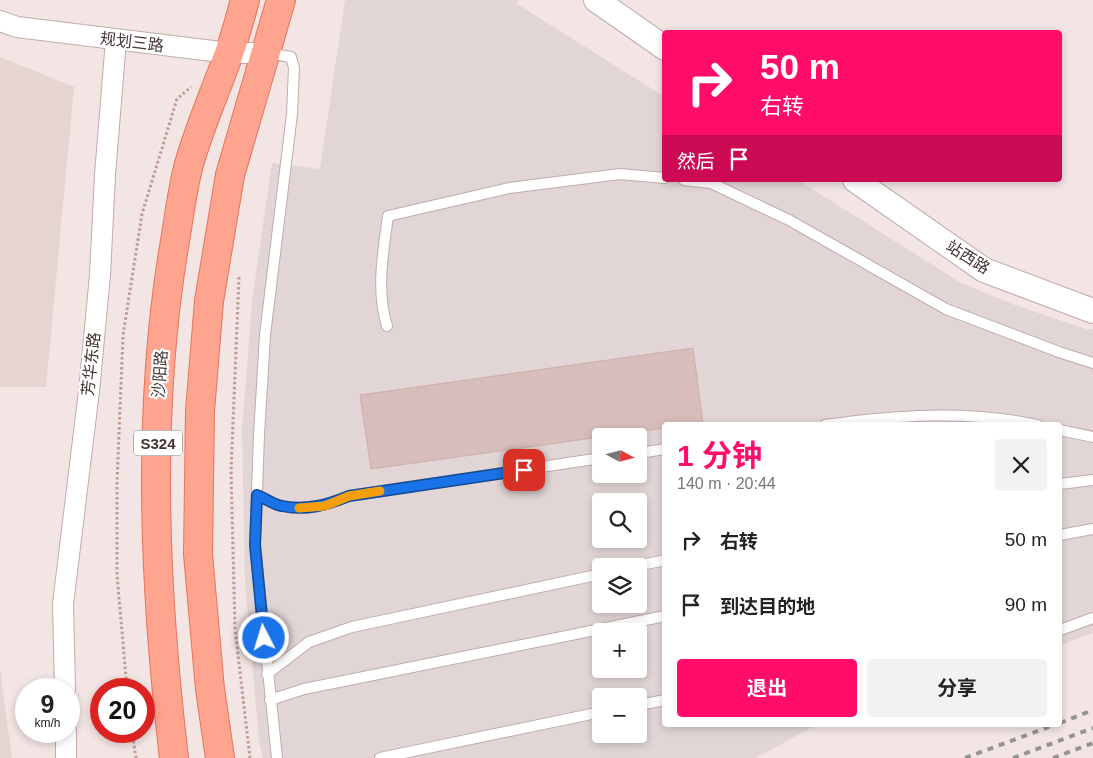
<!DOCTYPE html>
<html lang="zh">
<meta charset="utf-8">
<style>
body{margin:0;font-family:Arial,"Noto Sans SC",sans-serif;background:#f2f2f2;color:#222;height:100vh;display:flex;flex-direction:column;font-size:19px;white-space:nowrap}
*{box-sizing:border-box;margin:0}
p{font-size:16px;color:#767676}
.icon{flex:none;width:28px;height:28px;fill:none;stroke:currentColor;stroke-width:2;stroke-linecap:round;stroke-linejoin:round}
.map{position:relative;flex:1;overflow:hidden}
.details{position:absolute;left:662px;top:422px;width:400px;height:305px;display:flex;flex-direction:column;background:#fff;border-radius:5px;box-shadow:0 2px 8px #0003}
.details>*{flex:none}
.guide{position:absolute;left:662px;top:30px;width:400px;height:152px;border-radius:5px;box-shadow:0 2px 8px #0003;background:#ff0d69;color:#fff;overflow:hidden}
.needle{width:32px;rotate:97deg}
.fabs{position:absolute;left:592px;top:428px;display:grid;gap:10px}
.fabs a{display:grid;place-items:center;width:55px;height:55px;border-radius:5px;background:#fff;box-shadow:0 2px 8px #0003;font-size:25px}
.speed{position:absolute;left:15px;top:678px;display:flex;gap:10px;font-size:25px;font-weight:700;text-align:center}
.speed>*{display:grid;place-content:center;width:65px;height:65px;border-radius:50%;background:#fff;box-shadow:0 2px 8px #0003;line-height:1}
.speed small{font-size:12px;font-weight:400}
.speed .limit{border:8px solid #d22;background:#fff;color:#111}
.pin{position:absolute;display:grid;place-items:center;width:42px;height:42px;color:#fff;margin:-21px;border-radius:10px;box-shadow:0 2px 8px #0006}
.me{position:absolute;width:55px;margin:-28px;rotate:355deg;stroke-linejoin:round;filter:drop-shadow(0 0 4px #0008)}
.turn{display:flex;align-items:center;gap:18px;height:105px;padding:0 15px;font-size:22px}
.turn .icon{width:65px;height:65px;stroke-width:2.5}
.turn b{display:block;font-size:35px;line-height:42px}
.then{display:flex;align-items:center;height:48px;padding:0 15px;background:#0003;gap:10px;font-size:19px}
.round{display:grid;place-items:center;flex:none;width:52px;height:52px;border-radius:5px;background:#f2f2f2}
.summary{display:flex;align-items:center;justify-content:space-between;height:85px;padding:0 15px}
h1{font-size:30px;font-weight:700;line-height:38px;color:#ff0d69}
.button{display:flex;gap:10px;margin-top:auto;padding:10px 15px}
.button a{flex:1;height:58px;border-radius:5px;background:#ff0d69;color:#fff;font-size:20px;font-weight:700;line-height:58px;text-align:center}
.button a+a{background:#f2f2f2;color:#222}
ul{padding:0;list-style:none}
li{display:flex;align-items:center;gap:15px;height:65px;padding:0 15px}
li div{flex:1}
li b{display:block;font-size:19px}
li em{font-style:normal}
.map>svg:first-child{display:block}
</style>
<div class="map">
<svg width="1093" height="758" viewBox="0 0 1093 758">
<rect width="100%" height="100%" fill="#f2e5e3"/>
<g fill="#e6d4d1">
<polygon points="0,57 74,87 46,387 0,387"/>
<polygon points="0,669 12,758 0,758"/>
</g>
<path fill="#e1d5d5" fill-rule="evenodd" d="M345,0H519L517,4L665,97V180H798L961,283L1012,304L1086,329H1093V633L1060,645V425H665V725H816L756,758H263L259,740L245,580L242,431L252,302L272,163L320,169ZM601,436H639V474H601ZM601,501H639V539H601ZM601,566H639V604H601ZM601,631H639V669H601ZM601,696H639V734H601Z"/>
<polygon fill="#d7bdbb" stroke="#cfaeab" points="693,348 703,423 665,425 665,428 371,469 360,395"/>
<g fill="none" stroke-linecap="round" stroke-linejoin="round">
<g stroke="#c1aca8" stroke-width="12">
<g id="service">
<polyline points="267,53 291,57 294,68 292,114 265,335 259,435 255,545 277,758"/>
<polyline points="684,180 711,183 789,220 946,309 1059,352 1093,363"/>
<path d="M387,326C376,291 383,252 388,216L509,188L620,174L665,178"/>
<path d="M825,425C895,415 967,410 1037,425"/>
<polyline points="1060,430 1093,437"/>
<polyline points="639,453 665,449"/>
<polyline points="1060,484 1093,480"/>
<path d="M257,495C265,498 274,505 282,506C306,511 327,505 349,496L601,458"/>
<polyline points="1060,535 1093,529"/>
<polyline points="637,566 665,560"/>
<polyline points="1060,630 1093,618"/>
<polyline points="267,674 309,642 352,627 601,574"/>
<polyline points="270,700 304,689 665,616"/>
<polyline points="639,705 665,700"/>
<polyline points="380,758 601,712"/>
</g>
</g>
<g stroke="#c1aca8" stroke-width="22">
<g id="minor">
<polyline points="0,21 17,27 229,53 266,53"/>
<polyline points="65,689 63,604 89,391 100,275 105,175 116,40"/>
<polyline points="66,731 66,758"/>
</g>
</g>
<g stroke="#c1aca8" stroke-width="26">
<g id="tertiary">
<polyline points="596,0 665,48"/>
<polyline points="855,180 984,270 1093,311"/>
</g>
</g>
<g stroke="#e7735c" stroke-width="30">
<g id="primary">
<path d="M174,758C154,589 146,409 175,241C179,217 182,192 188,168C198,130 215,93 228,56C235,38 240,18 245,0"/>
<polyline points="220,758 210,689 198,554 200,411 209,301 230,175 281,0"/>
</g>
</g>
<g stroke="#c09b96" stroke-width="3" stroke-dasharray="2.5 2.5" stroke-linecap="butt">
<polyline points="239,277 231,471 235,629 250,758"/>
<polyline points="127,689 117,575 117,483 123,335 142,214 177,99 191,87"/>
<polyline points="132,731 136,758"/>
</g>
<use href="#service" stroke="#fff" stroke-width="10"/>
<use href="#minor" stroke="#fff" stroke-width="20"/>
<use href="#tertiary" stroke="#fff" stroke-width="24"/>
<use href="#primary" stroke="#ffa48f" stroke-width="28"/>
<g stroke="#949494" stroke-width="4" stroke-dasharray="6 6" stroke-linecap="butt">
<polyline points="1060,723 1093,710"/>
<polyline points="965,758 1054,725"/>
<polyline points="1013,758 1093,728"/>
<polyline points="1053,758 1093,743"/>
</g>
</g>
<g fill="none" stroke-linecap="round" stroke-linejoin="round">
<g stroke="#114b97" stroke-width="12">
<path id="route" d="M264,638L255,545L257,495C265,498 274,505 282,506C306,511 327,505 349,496L524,470"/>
</g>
<use href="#route" stroke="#1a73e8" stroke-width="9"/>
<polyline stroke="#f59e0b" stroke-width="9" points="299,508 325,506 349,496 380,491"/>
</g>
<g text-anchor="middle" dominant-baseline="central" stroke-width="4.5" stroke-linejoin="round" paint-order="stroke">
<rect fill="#fff" stroke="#7c7170" stroke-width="1" x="134" y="430.5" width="48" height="25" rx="4"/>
<g font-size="15" font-weight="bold" fill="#443433">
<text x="158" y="443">S324</text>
</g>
<g font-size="16" fill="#443433" stroke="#fff">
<text transform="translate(132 42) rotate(7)">规划三路</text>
<text transform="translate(968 257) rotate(32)">站西路</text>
<text transform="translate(91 364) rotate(-84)">芳华东路</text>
<text transform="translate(160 374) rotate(-86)">沙阳路</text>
</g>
</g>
</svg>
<div class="fabs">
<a><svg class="needle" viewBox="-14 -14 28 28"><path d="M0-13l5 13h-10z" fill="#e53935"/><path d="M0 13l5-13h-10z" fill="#767676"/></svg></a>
<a><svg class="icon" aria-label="search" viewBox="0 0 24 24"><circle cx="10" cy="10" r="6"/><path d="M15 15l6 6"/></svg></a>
<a><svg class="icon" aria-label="layers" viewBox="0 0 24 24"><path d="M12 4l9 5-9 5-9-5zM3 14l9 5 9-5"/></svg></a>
<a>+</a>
<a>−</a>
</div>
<div class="speed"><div>9<small>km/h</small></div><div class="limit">20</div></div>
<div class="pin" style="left:524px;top:470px;background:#d93025"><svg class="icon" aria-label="arrive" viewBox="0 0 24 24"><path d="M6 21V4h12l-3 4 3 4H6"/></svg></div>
<svg class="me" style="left:264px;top:638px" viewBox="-20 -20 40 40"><circle r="17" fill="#1a73e8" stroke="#fff" stroke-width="3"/><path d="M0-11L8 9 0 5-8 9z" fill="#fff"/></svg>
<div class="guide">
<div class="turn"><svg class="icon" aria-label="right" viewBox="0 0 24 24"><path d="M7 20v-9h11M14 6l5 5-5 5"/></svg><div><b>50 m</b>右转</div></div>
<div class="then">然后<svg class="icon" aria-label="arrive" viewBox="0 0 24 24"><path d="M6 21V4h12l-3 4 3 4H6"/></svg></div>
</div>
<section class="details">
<div class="summary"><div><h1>1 分钟</h1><p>140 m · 20:44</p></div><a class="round"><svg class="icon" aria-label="close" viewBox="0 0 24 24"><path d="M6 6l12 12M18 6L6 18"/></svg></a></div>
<ul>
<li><svg class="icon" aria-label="right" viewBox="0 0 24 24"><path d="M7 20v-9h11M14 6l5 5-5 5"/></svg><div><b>右转</b></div><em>50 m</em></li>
<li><svg class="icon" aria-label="arrive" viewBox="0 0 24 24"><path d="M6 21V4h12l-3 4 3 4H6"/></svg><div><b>到达目的地</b></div><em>90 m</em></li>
</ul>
<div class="button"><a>退出</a><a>分享</a></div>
</section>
</div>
